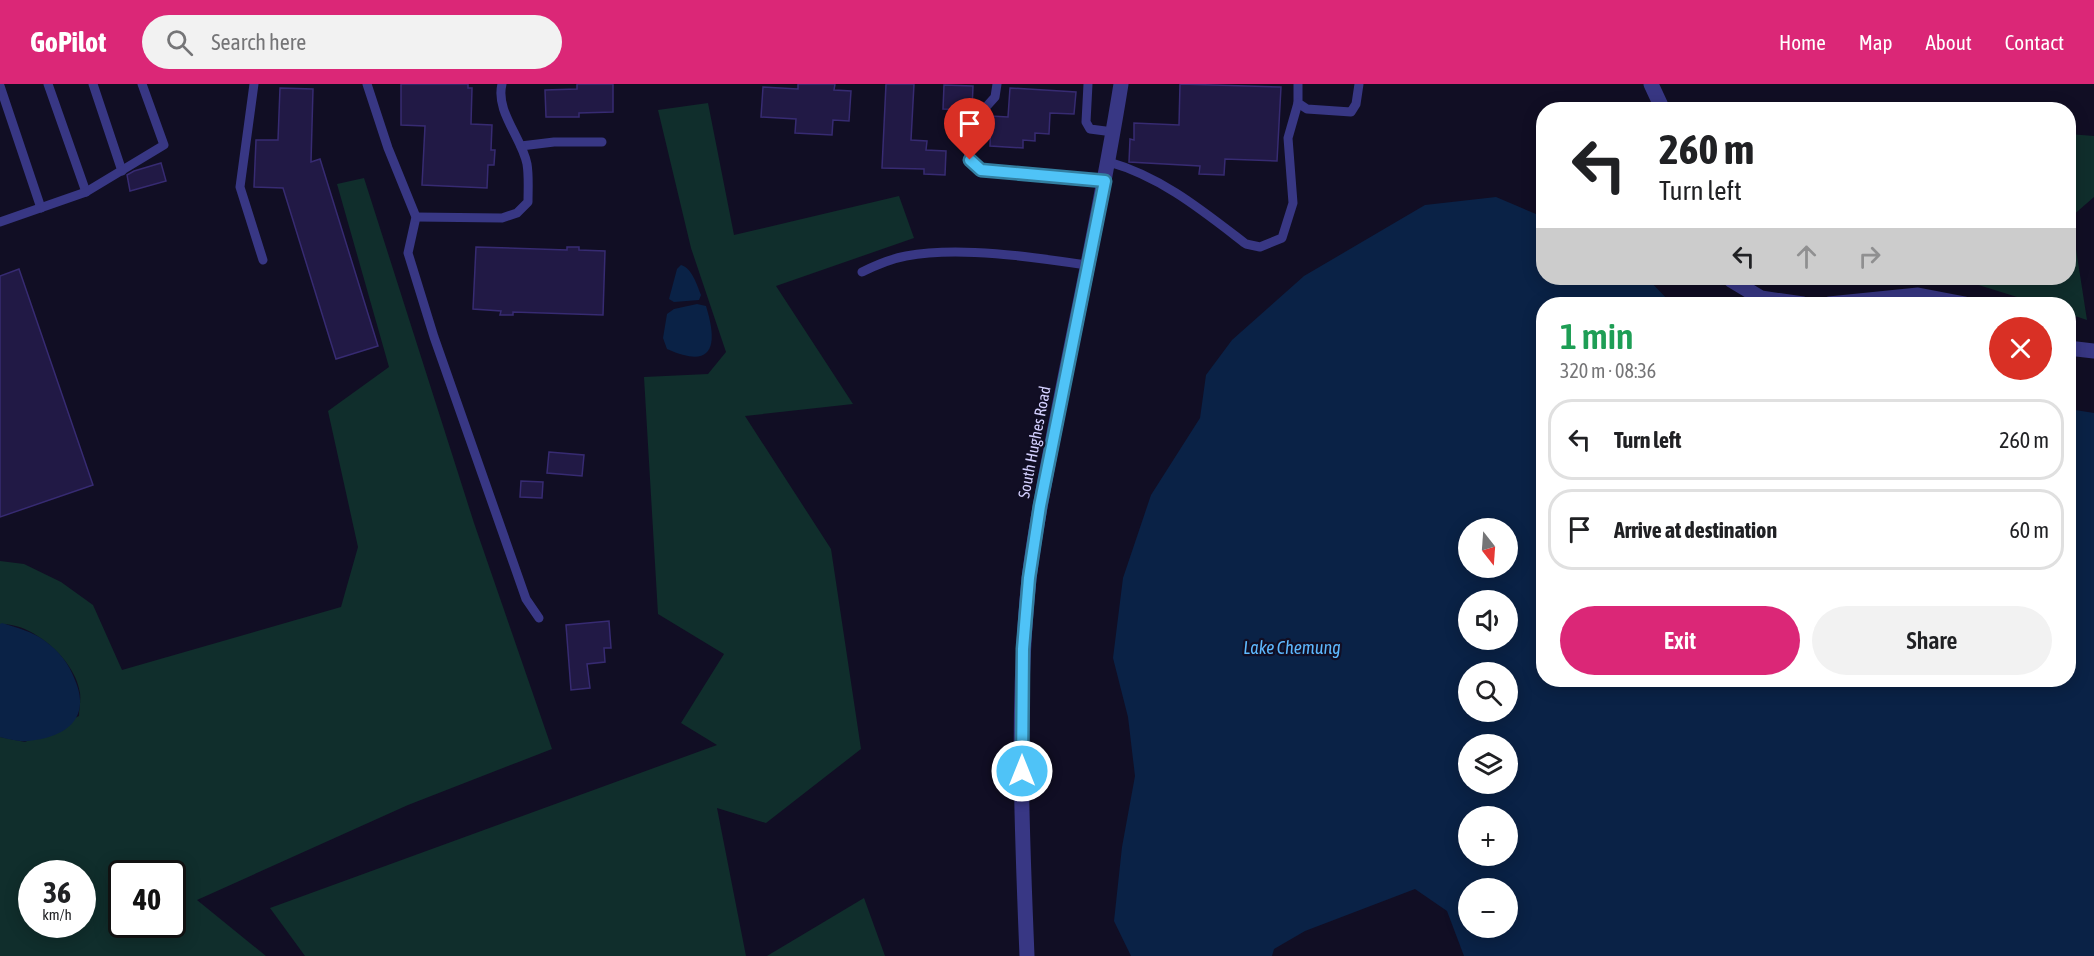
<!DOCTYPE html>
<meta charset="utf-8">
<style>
body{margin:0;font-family:"Asap Condensed",sans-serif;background:#f2f2f2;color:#202124;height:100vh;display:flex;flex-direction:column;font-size:22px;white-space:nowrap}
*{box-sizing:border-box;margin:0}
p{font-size:20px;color:#757577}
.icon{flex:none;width:33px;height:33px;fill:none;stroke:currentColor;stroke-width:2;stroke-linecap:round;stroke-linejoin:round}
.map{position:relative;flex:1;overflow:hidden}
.side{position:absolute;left:1536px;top:213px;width:540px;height:390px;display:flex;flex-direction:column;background:#fff;border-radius:24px;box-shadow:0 3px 15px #0003}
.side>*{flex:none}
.top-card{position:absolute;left:1536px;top:18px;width:540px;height:183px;border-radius:24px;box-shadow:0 3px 15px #0003;background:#fff;color:#202124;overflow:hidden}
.needle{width:39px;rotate:163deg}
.controls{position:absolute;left:1458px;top:434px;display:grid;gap:12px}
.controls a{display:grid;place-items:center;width:60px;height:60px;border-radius:50%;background:#fff;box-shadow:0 3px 15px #0003;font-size:30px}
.speed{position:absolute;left:18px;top:776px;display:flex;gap:12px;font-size:30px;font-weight:700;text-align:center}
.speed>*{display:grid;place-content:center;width:78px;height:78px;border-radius:50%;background:#fff;box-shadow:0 3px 15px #0003;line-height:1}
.speed small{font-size:15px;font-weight:400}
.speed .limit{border:3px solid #111;border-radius:9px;background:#fff;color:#111}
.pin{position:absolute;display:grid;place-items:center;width:51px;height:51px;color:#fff;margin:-62px -26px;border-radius:50% 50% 50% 0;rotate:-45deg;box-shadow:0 0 6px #0007}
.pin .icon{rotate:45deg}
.me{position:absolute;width:66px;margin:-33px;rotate:0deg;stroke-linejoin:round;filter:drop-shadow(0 0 4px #0008)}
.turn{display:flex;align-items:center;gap:21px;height:126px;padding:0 24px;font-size:27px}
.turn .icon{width:78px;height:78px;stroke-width:2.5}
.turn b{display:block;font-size:42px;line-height:51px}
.lanes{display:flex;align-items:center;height:57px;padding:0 24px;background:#0003;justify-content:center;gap:30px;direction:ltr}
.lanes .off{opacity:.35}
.round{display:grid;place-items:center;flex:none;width:63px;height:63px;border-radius:32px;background:#f2f2f2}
.overview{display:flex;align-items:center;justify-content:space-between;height:102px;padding:0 24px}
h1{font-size:36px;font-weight:600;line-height:45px;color:#1e9e55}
.cta{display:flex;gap:12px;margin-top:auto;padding:12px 24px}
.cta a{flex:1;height:69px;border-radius:36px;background:#db2777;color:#fff;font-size:24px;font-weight:600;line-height:69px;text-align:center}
.cta a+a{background:#f2f2f2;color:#202124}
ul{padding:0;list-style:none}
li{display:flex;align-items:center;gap:18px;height:81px;margin:0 12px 9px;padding:0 12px;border:3px solid #e0e0e0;border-radius:24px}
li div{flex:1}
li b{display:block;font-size:22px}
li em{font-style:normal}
header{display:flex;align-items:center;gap:36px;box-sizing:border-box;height:84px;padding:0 30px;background:#db2777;color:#fff}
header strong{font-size:28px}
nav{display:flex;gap:33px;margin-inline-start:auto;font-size:21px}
.search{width:420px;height:54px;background:#f2f2f2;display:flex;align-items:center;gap:15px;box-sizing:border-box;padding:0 21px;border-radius:33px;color:#757577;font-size:22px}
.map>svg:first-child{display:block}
</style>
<header>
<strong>GoPilot</strong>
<div class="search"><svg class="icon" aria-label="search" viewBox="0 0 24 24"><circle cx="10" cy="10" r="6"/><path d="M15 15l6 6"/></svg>Search here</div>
<nav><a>Home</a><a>Map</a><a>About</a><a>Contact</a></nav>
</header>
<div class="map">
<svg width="2094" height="872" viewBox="0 0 2094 872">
<rect width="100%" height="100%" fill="#110e24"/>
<g fill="#102e2c" fill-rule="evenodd">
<polygon points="708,19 734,151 899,112 914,154 776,202 853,320 745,332 831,465 861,665 766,739 717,724 746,872 305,872 270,824 717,661 681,639 724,570 658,530 644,293 708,290 726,268 691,164 658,26"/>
<polygon points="2069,50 2094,52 2094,113 2071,133 2087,236 2069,230 2068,220 2040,220 1956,194 2068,194"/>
<path d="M364,94L474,439L552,665L408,721L197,816L266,872H0V653L25,658L79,632C79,625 81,616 80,609C76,576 32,538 0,540V477L24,480L61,498L93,521L122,586L341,523L358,463L328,327L389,283L337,100ZM32,789H82V840H32ZM122,789H172V840H122Z"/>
<polygon points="864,814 885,872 767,872"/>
</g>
<g fill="#0a2246" fill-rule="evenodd">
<path d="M1496,113L1543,133L1544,194H1647L1672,220H1544V596H2068L2069,325L2094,329V872H1464L1447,827L1415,805L1305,847L1274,865L1272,872H1131L1114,837L1122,763L1135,692L1128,633L1113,574L1123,494L1151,411L1200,334L1206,291L1232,256L1304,192L1425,121ZM1468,444H1508V483H1468ZM1468,516H1508V555H1468ZM1468,588H1508V627H1468ZM1468,660H1508V699H1468ZM1468,732H1508V771H1468ZM1468,804H1508V843H1468Z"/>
<path d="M681,181C692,184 697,201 701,211L699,216L674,218L669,215L677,185Z"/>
<path d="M697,220L706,222C718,261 714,286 667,265L663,254L667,230L674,225Z"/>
<path d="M2,539C17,544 32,547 45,557C59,567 69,580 75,596C92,636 64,654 27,657C19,658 9,655 0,653V540Z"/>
</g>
<g fill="#211945" stroke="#372b72" stroke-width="1.5">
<polygon points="401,0 468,0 468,4 472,4 471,40 492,41 491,66 495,66 494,81 488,81 487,104 422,101 425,42 401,41"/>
<polygon points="577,0 613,0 613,28 579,29 579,33 546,33 545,6 577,5"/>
<polygon points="798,0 835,0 834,6 851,7 849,37 833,36 832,51 795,49 796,35 761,33 763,3 798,5"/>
<polygon points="886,0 914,0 911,56 927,57 926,66 946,67 945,91 924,90 924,85 882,84"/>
<polygon points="1180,0 1281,3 1277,77 1225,75 1224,91 1199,90 1200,82 1129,78 1130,55 1134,56 1134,39 1179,41"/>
<polygon points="944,1 973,2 972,26 943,25"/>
<polygon points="280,4 313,5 311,78 320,75 378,262 336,275 283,104 254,103 256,56 278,56"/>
<polygon points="1010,4 1076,8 1074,30 1050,29 1049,50 1035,49 1035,57 1023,56 1023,64 990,62 991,32 1008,33"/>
<polygon points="161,79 166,97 130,107 127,91 134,87"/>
<polygon points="476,163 567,166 567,163 579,163 579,166 605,167 603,231 513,228 513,231 500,231 501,227 473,225"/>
<polygon points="19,185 93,401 0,433 0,192"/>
<polygon points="549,368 584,371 582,392 547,389"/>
<polygon points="521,397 543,398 542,414 520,413"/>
<polygon points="609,537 611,564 604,564 605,578 587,580 590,604 571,606 566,541"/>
</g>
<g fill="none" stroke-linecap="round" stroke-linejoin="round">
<g stroke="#383784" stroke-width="9">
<polyline points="48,0 86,108"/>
<polyline points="93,0 122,87"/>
<polyline points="254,0 240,103 263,176"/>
<polyline points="367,0 388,64 416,133 408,169 434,253 526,515 539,534"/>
<polyline points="997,0 995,13 969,42 967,61 970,76 981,86 1105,97"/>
<polyline points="1088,0 1086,38 1090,45 1113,48"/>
<polyline points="1298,0 1298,19 1307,25 1351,28 1356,20 1359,0"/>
<polyline points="0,2 41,124"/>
<polyline points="521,62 554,58 602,58"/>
<path d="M1109,78C1162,93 1203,127 1246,160L1260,163L1282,154L1293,119L1288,54L1298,19"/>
<path d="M416,133L502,134L517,129L528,118C528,106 529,92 527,80C522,54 495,27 502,0"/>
<polyline points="0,138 86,108 164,61 142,0"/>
<path d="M862,188C876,181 890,175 906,172C959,162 1033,173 1087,181"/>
</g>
<g stroke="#383784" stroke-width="15">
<polyline points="1651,0 1663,26"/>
<polyline points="1730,194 1731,196 1761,214 1803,220"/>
<polyline points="1829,220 1918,211 1965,220"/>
<polyline points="2068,264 2094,267"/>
</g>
<path stroke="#383784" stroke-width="15" d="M1027,872C1022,747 1016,620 1029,495C1035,443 1046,391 1056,339C1078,226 1103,114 1121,0"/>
</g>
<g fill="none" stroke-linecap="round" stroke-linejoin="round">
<g stroke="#337fa1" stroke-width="15">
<polyline id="route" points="970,76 981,86 1105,97 1040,422 1029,494 1023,565 1022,687"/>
</g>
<use href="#route" stroke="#4fc3f7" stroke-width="10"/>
</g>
<g text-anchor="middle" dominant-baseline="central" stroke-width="4.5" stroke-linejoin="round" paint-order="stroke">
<g font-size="16" fill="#d4d0ff" stroke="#110e24">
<text transform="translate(1034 358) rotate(-79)">South Hughes Road</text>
</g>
<g font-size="18" font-style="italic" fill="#5eb9ff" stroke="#110e24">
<text x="1292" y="563">Lake Chemung</text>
</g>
</g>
</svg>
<div class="controls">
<a><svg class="needle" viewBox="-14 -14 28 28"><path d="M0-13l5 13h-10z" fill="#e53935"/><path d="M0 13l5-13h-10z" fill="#757577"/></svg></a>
<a><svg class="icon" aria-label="sound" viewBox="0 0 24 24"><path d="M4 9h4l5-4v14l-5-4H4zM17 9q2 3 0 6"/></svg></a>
<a><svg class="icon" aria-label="search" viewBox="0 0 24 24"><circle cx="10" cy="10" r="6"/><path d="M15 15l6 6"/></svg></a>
<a><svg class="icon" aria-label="layers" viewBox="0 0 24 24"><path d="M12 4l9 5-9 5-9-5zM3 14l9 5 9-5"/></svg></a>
<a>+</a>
<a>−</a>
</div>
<div class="speed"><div>36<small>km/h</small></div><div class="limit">40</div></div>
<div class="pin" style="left:970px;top:76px;background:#d93025"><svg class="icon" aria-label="arrive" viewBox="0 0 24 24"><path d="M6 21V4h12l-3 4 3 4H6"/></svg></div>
<svg class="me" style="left:1022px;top:687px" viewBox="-20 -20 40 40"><circle r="17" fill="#4fc3f7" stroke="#fff" stroke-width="3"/><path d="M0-11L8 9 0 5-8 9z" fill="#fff"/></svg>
<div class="top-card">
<div class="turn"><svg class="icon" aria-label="left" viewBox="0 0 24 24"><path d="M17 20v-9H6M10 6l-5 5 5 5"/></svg><div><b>260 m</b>Turn left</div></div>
<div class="lanes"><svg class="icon" aria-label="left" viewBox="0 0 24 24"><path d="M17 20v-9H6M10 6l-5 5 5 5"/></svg><svg class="icon off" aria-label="ahead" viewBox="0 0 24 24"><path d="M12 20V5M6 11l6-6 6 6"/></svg><svg class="icon off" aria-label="right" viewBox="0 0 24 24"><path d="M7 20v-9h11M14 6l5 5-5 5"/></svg></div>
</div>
<section class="side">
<div class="overview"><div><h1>1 min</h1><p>320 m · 08:36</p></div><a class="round" style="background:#d93025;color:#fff"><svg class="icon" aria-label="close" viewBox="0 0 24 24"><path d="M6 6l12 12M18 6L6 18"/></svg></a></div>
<ul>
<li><svg class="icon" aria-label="left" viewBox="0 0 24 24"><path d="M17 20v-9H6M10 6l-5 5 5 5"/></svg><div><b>Turn left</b></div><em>260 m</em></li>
<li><svg class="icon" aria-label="arrive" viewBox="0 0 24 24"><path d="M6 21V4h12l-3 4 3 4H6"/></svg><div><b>Arrive at destination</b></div><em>60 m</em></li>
</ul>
<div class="cta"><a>Exit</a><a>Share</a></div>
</section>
</div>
